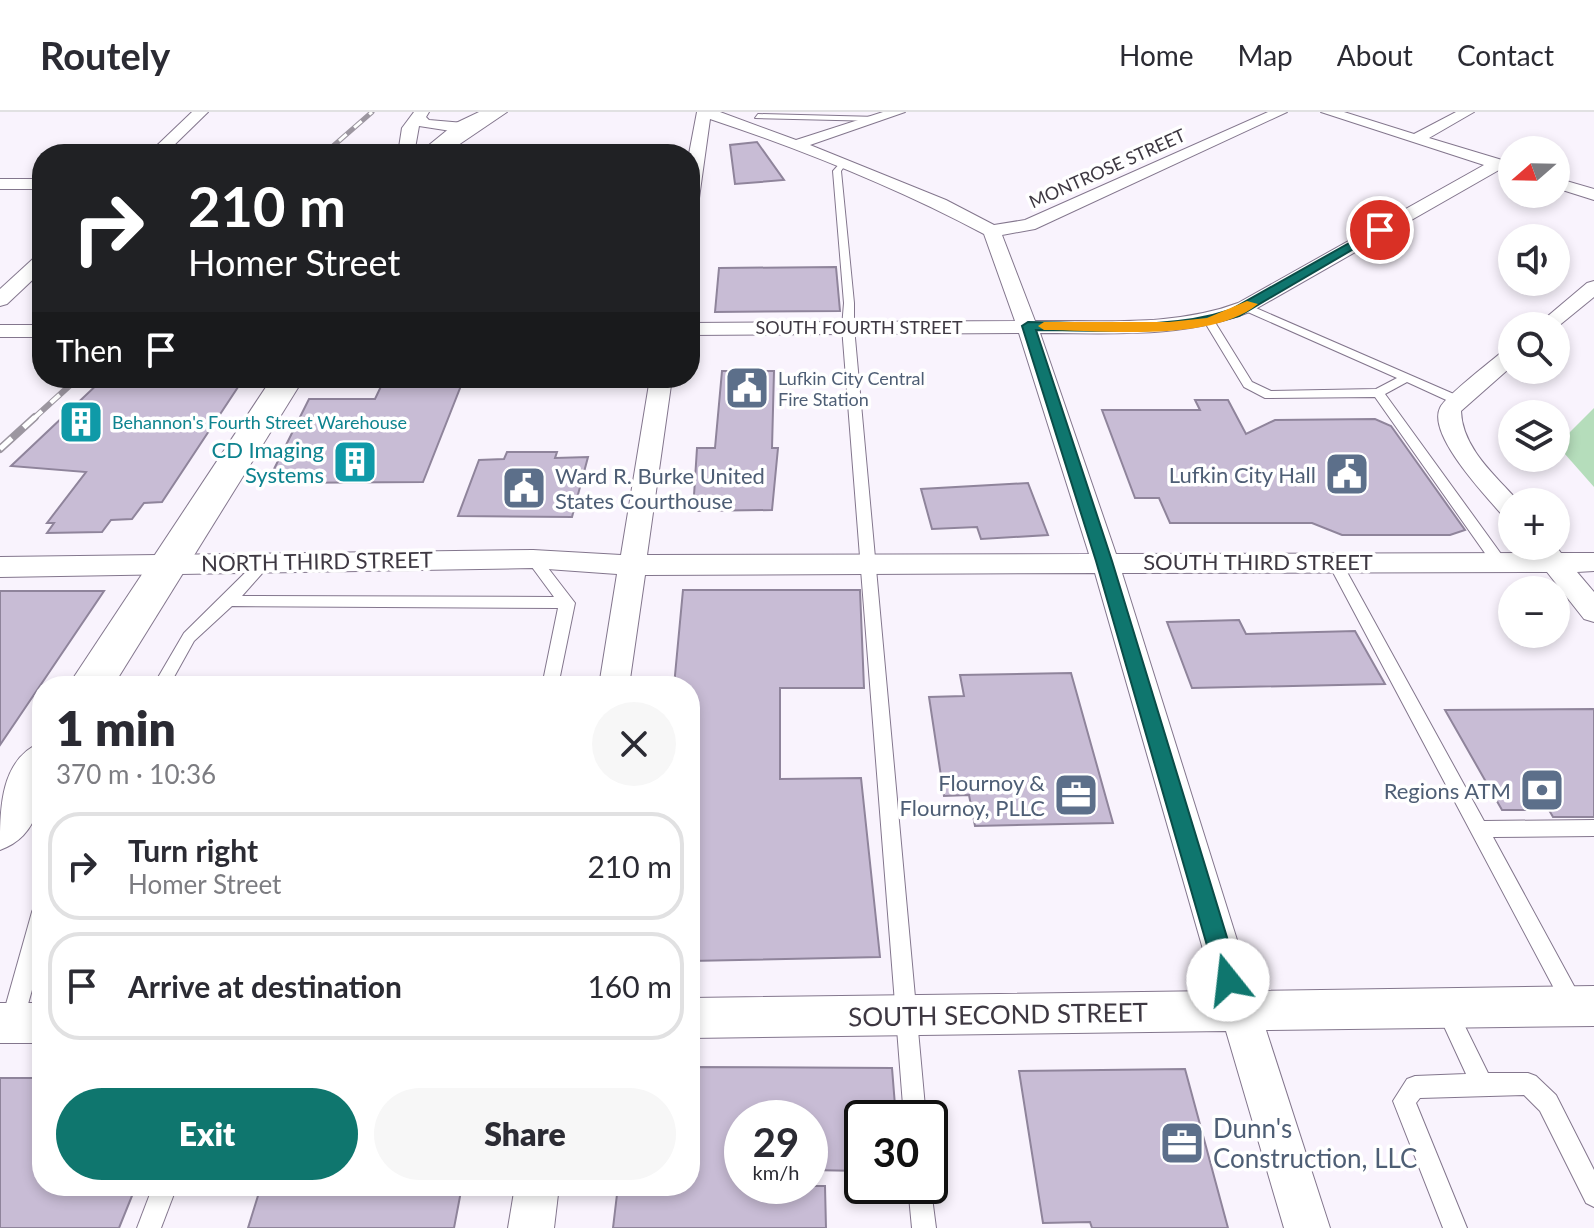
<!DOCTYPE html>
<meta charset="utf-8">
<style>
body{margin:0;font-family:Lato,sans-serif;background:#f7f7f7;color:#2b2b33;height:100vh;display:flex;flex-direction:column;font-size:30px;white-space:nowrap}
*{box-sizing:border-box;margin:0}
p{font-size:26px;color:#7c7c81}
.icon{flex:none;width:44px;height:44px;fill:none;stroke:currentColor;stroke-width:2;stroke-linecap:round;stroke-linejoin:round}
.map{position:relative;flex:1;overflow:hidden}
.drawer{position:absolute;left:32px;top:564px;width:668px;height:520px;display:flex;flex-direction:column;background:#fff;border-radius:32px;box-shadow:0 4px 12px #0003}
.drawer>*{flex:none}
.hud{position:absolute;left:32px;top:32px;width:668px;height:244px;border-radius:32px;box-shadow:0 4px 12px #0003;background:#202124;color:#fff;overflow:hidden}
.needle{width:52px;rotate:250deg}
.fabs{position:absolute;left:1498px;top:24px;display:grid;gap:16px}
.fabs a{display:grid;place-items:center;width:72px;height:72px;border-radius:50%;background:#fff;box-shadow:0 4px 12px #0003;font-size:40px}
.speed{position:absolute;left:724px;top:988px;display:flex;gap:16px;font-size:40px;font-weight:700;text-align:center}
.speed>*{display:grid;place-content:center;width:104px;height:104px;border-radius:50%;background:#fff;box-shadow:0 4px 12px #0003;line-height:1}
.speed small{font-size:20px;font-weight:400}
.speed .limit{border:4px solid #111;border-radius:12px;background:#fff;color:#111}
.pin{position:absolute;display:grid;place-items:center;width:68px;height:68px;color:#fff;margin:-34px;border:4px solid #fff;border-radius:50%;box-shadow:0 2px 8px #0007}
.me{position:absolute;width:88px;margin:-44px;rotate:344deg;stroke-linejoin:round;filter:drop-shadow(0 0 6px #0008)}
.turn{display:flex;align-items:center;gap:28px;height:168px;padding:0 24px;font-size:36px}
.turn .icon{width:104px;height:104px;stroke-width:2.5}
.turn b{display:block;font-size:56px;line-height:68px}
.then{display:flex;align-items:center;height:76px;padding:0 24px;background:#0003;gap:16px;font-size:30px}
.round{display:grid;place-items:center;flex:none;width:84px;height:84px;border-radius:42px;background:#f7f7f7}
.head{display:flex;align-items:center;justify-content:space-between;height:136px;padding:0 24px}
h1{font-size:48px;font-weight:800;line-height:60px}
.action{display:flex;gap:16px;margin-top:auto;padding:16px 24px}
.action a{flex:1;height:92px;border-radius:48px;background:#0f766e;color:#fff;font-size:32px;font-weight:800;line-height:92px;text-align:center}
.action a+a{background:#f7f7f7;color:#2b2b33}
ul{padding:0;list-style:none}
li{display:flex;align-items:center;gap:24px;height:108px;margin:0 16px 12px;padding:0 8px;border:4px solid #e1e1e2;border-radius:32px}
li div{flex:1}
li b{display:block;font-size:30px}
li em{font-style:normal}
header{display:flex;align-items:center;gap:48px;box-sizing:border-box;height:112px;padding:0 40px;background:#fff;border-bottom:2px solid #e1e1e2}
header strong{font-size:38px}
nav{display:flex;gap:44px;margin-inline-start:auto;font-size:28px}
.map>svg:first-child{display:block}
</style>
<header>
<strong>Routely</strong>
<nav><a>Home</a><a>Map</a><a>About</a><a>Contact</a></nav>
</header>
<div class="map">
<svg width="1594" height="1116" viewBox="0 0 1594 1116">
<rect width="100%" height="100%" fill="#f9f3fd"/>
<polygon fill="#b5ddbb" points="1594,296 1594,375 1557,333"/>
<g fill="#c8bcd5" stroke="#8f849b" stroke-width="2">
<polygon points="757,30 784,68 735,72 730,33"/>
<polygon points="836,155 840,199 715,200 719,156"/>
<polygon points="722,259 774,259 772,336 778,336 772,398 693,399 697,336 715,336"/>
<polygon points="104,266 244,266 162,390 144,391 132,407 111,408 102,420 47,421 54,411 47,411 86,360 11,354"/>
<polygon points="385,266 464,266 423,370 267,371 309,287 375,287"/>
<polygon points="1195,288 1228,288 1246,322 1275,308 1375,307 1391,314 1465,418 1450,423 1342,423 1312,411 1170,411 1159,386 1135,386 1102,298 1200,298"/>
<polygon points="507,340 557,340 555,346 588,345 572,405 458,404 479,348 504,347"/>
<polygon points="1028,371 1048,423 981,427 977,415 932,417 921,377"/>
<polygon points="683,478 860,478 864,576 780,576 780,667 861,666 880,845 690,849 690,574 674,574"/>
<polygon points="0,479 104,479 0,633"/>
<polygon points="1239,508 1246,522 1355,519 1385,572 1192,576 1167,510"/>
<polygon points="1071,561 1113,711 975,714 969,683 944,684 929,585 964,584 960,563"/>
<polygon points="1594,597 1594,705 1553,705 1549,698 1502,698 1445,598"/>
<polygon points="690,955 892,956 896,1006 862,1006 862,1059 810,1058 810,1006 742,1006 742,1074 825,1074 826,1116 613,1116 618,1074 690,1074"/>
<polygon points="1185,957 1228,1116 1092,1116 1090,1110 1043,1111 1019,959"/>
<polygon points="0,966 42,966 42,1074 136,1074 119,1116 0,1116"/>
<polygon points="261,1074 462,1074 454,1116 248,1116"/>
</g>
<g fill="none" stroke-linecap="round" stroke-linejoin="round">
<g stroke="#83768d" stroke-width="2">
<g id="service">
<polygon points="758,2 878,5 882,7 878,9 755,6"/>
<polygon points="842,49 846,52 841,59 854,191 854,215 926,1006 904,1006 842,215 844,191 833,59"/>
<polygon points="1241,193 1249,193 1463,286 1463,292 1455,292 1407,270 1385,282 1504,446 1506,450 1504,454 1494,454 1375,285 1265,286 1244,275 1204,209 1213,207 1252,270 1271,279 1376,277 1397,266 1241,197"/>
<polygon points="533,442 538,443 575,491 558,574 542,574 558,496 232,494 194,529 169,574 153,574 184,521 262,444 267,443 274,448 242,484 554,485 526,447"/>
<polygon points="1334,444 1341,449 1484,709 1594,708 1594,724 1493,725 1580,885 1583,892 1580,899 1573,902 1566,899 1327,449"/>
<polygon points="42,791 42,842 23,910 19,917 12,921 5,917 1,910 32,800 35,793"/>
<polygon points="1446,887 1453,890 1488,961 1528,961 1536,964 1556,983 1594,1058 1594,1095 1586,1091 1540,999 1524,983 1420,986 1416,991 1467,1116 1443,1116 1393,989 1407,967 1415,964 1466,962 1436,897 1439,890"/>
<polygon points="930,1070 936,1116 912,1116 908,1074 930,1074"/>
<polygon points="153,1074 177,1074 161,1116 137,1116"/>
</g>
</g>
<g stroke="#83768d" stroke-width="2">
<g id="minor">
<polygon points="192,0 208,0 165,42 148,42"/>
<polygon points="414,0 429,0 426,5 429,8 464,11 472,16 464,21 419,14 414,42 398,42 402,16"/>
<path d="M697,0H720L796,28L883,0H905L810,33L946,88L994,113L1025,108L1268,0H1287L1035,117L1002,123L1035,209C1103,208 1174,215 1238,191L1484,53L1321,0H1344L1414,22L1456,0H1474L1429,26L1512,51V60L1499,58L1252,199C1182,227 1114,221 1040,221L1116,442L1533,441L1535,434H1556L1561,441H1594V459L1577,460L1594,480V510L1584,507L1547,460L1122,461L1253,879L1594,874V914L1266,918L1330,1116H1284L1226,919L690,926V886L1215,879L1095,461L645,463L629,574H599L617,462L533,456L0,465V445L533,438L621,443L650,266H672L647,443L1089,442L1019,221L690,223V211L1015,209L984,122C897,76 803,38 710,7L699,86L690,91L689,42Z"/>
<polygon points="1556,66 1594,77 1594,88 1556,76"/>
<rect x="0" y="67" width="42" height="10"/>
<polygon points="42,143 42,159 7,192 0,194 0,177 35,145"/>
<polygon points="1594,169 1594,185 1556,216 1536,214 1587,171"/>
<rect x="0" y="213" width="42" height="12"/>
<path d="M1512,237V254L1461,299C1462,336 1496,364 1519,390H1512V407L1503,404C1486,384 1427,323 1440,296C1445,284 1492,249 1504,238Z"/>
<rect x="0" y="891" width="42" height="40"/>
<polygon points="515,1074 559,1074 554,1116 508,1116"/>
</g>
</g>
<g stroke="#83768d" stroke-width="2">
<g id="primary">
<polygon points="479,0 507,0 445,42 418,42 456,11"/>
<polygon points="272,266 304,266 113,574 68,574"/>
<path d="M42,630C42,672 47,721 0,738C0,696 0,647 42,630Z"/>
</g>
</g>
<use href="#service" fill="#fff" fill-rule="evenodd"/>
<use href="#minor" fill="#fff" fill-rule="evenodd"/>
<use href="#primary" fill="#fff" fill-rule="evenodd"/>
<g stroke="#9c96a0" stroke-width="5">
<polyline id="rail-far2" points="324,42 372,0"/>
</g>
<g stroke="#9c96a0" stroke-width="6">
<polyline id="rail-far1" points="33,307 78,266"/>
</g>
<g stroke="#9c96a0" stroke-width="8">
<polyline id="rail" points="0,337 35,305"/>
</g>
<use href="#rail-far2" stroke="#fff" stroke-width="3" stroke-dasharray="10" stroke-linecap="butt"/>
<use href="#rail-far1" stroke="#fff" stroke-width="4" stroke-dasharray="12" stroke-linecap="butt"/>
<use href="#rail" stroke="#fff" stroke-width="5" stroke-dasharray="16" stroke-linecap="butt"/>
</g>
<path fill="#0f766e" stroke="#0a4d48" stroke-width="2" d="M1376,116L1386,118L1239,204C1174,224 1104,218 1036,218L1112,449L1240,868L1236,876L1228,879L1220,876L1217,868L1096,449L1022,214L1028,210C1095,210 1167,219 1230,198Z"/>
<path fill="#f59e0b" d="M1247,189L1258,192C1210,231 1104,218 1044,218L1038,214L1044,210H1169L1207,206Z"/>
<defs>
<g id="civic-square" transform="scale(2.3)"><rect x="-9" y="-9" width="18" height="18" rx="4" fill="#5c6f8a" stroke="#fff"/><path d="M-.6-6.5H3V-4.5H.6V-3L4-1V1h2V6H-6V1h2V-1L-.6-3ZM-1.2 2.5V6h2.4V2.5Z" fill="#fff"/></g>
<g id="building-square" transform="scale(2.3)"><rect x="-9" y="-9" width="18" height="18" rx="4" fill="#0f9aa8" stroke="#fff"/><path d="M-4-6H4V6H1V3H-1V6H-4ZM-2.5-4.3h1.7v1.8h-1.7ZM.8-4.3h1.7v1.8H.8ZM-2.5-1h1.7V.8h-1.7ZM.8-1h1.7V.8H.8Z" fill="#fff"/></g>
<g id="bank-square" transform="scale(2.3)"><rect x="-9" y="-9" width="18" height="18" rx="4" fill="#5c6f8a" stroke="#fff"/><path d="M-6-4H6V4H-6ZM0-2.3a2.3 2.3 0 1 0 0 4.6a2.3 2.3 0 1 0 0-4.6Z" fill="#fff"/></g>
<g id="office-square" transform="scale(2.3)"><rect x="-9" y="-9" width="18" height="18" rx="4" fill="#5c6f8a" stroke="#fff"/><path d="M-6-3h4V-5.5h4V-3h4V5H-6ZM-1-4.5V-3h2v-1.5ZM-6 0V1H6V0Z" fill="#fff"/></g>
</defs>
<g fill-rule="evenodd">
<use href="#civic-square" x="747" y="276"/>
<use href="#building-square" x="81" y="310"/>
<use href="#building-square" x="355" y="350"/>
<use href="#civic-square" x="1347" y="362"/>
<use href="#civic-square" x="524" y="376"/>
<use href="#bank-square" x="1542" y="678"/>
<use href="#office-square" x="1076" y="683"/>
<use href="#office-square" x="1182" y="1031"/>
</g>
<g text-anchor="middle" dominant-baseline="central" stroke-width="7" stroke-linejoin="round" paint-order="stroke">
<g font-size="18" fill="#3e3842" stroke="#fff">
<text transform="translate(1107 56) rotate(-24)">MONTROSE STREET</text>
<text x="859" y="215">SOUTH FOURTH STREET</text>
</g>
<g font-size="18" fill="#4e5e75" stroke="#fff" text-anchor="start">
<text x="778" y="266">Lufkin City Central<tspan x="778" dy="21">Fire Station</tspan></text>
</g>
<g font-size="18" fill="#0d838f" stroke="#fff" text-anchor="start">
<text x="112" y="310">Behannon's Fourth Street Warehouse</text>
</g>
<g font-size="22" fill="#0d838f" stroke="#fff" text-anchor="end">
<text x="324" y="337">CD Imaging<tspan x="324" dy="25">Systems</tspan></text>
</g>
<g font-size="22" fill="#4e5e75" stroke="#fff" text-anchor="end">
<text x="1316" y="362">Lufkin City Hall</text>
<text x="555" y="363" text-anchor="start">Ward R. Burke United<tspan x="555" dy="25">States Courthouse</tspan></text>
<text x="1045" y="670">Flournoy &amp;<tspan x="1045" dy="25">Flournoy, PLLC</tspan></text>
<text x="1511" y="678">Regions ATM</text>
</g>
<g font-size="22" fill="#3e3842" stroke="#fff">
<text transform="translate(317 449) rotate(-1)">NORTH THIRD STREET</text>
<text x="1258" y="449">SOUTH THIRD STREET</text>
</g>
<g font-size="26" fill="#3e3842" stroke="#fff">
<text transform="translate(998 902) rotate(-1)">SOUTH SECOND STREET</text>
</g>
<g font-size="26" fill="#4e5e75" stroke="#fff" text-anchor="start">
<text x="1213" y="1016">Dunn's<tspan x="1213" dy="30">Construction, LLC</tspan></text>
</g>
</g>
</svg>
<div class="fabs">
<a><svg class="needle" viewBox="-14 -14 28 28"><path d="M0-13l5 13h-10z" fill="#e53935"/><path d="M0 13l5-13h-10z" fill="#7c7c81"/></svg></a>
<a><svg class="icon" aria-label="sound" viewBox="0 0 24 24"><path d="M4 9h4l5-4v14l-5-4H4zM17 9q2 3 0 6"/></svg></a>
<a><svg class="icon" aria-label="search" viewBox="0 0 24 24"><circle cx="10" cy="10" r="6"/><path d="M15 15l6 6"/></svg></a>
<a><svg class="icon" aria-label="layers" viewBox="0 0 24 24"><path d="M12 4l9 5-9 5-9-5zM3 14l9 5 9-5"/></svg></a>
<a>+</a>
<a>−</a>
</div>
<div class="speed"><div>29<small>km/h</small></div><div class="limit">30</div></div>
<div class="pin" style="left:1380px;top:118px;background:#d93025"><svg class="icon" aria-label="arrive" viewBox="0 0 24 24"><path d="M6 21V4h12l-3 4 3 4H6"/></svg></div>
<svg class="me" style="left:1228px;top:868px" viewBox="-20 -20 40 40"><circle r="19" fill="#fff"/><path d="M0-13L10 11 0 6-10 11z" fill="#0f766e"/></svg>
<div class="hud">
<div class="turn"><svg class="icon" aria-label="right" viewBox="0 0 24 24"><path d="M7 20v-9h11M14 6l5 5-5 5"/></svg><div><b>210 m</b>Homer Street</div></div>
<div class="then">Then<svg class="icon" aria-label="arrive" viewBox="0 0 24 24"><path d="M6 21V4h12l-3 4 3 4H6"/></svg></div>
</div>
<section class="drawer">
<div class="head"><div><h1>1 min</h1><p>370 m · 10:36</p></div><a class="round"><svg class="icon" aria-label="close" viewBox="0 0 24 24"><path d="M6 6l12 12M18 6L6 18"/></svg></a></div>
<ul>
<li><svg class="icon" aria-label="right" viewBox="0 0 24 24"><path d="M7 20v-9h11M14 6l5 5-5 5"/></svg><div><b>Turn right</b><p>Homer Street</p></div><em>210 m</em></li>
<li><svg class="icon" aria-label="arrive" viewBox="0 0 24 24"><path d="M6 21V4h12l-3 4 3 4H6"/></svg><div><b>Arrive at destination</b></div><em>160 m</em></li>
</ul>
<div class="action"><a>Exit</a><a>Share</a></div>
</section>
</div>
